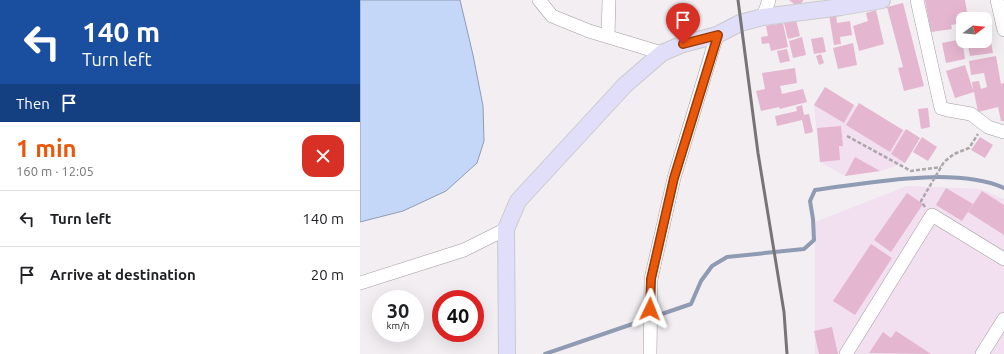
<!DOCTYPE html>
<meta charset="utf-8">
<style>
body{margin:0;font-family:Ubuntu,sans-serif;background:#f2f2f2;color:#202124;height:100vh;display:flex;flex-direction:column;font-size:15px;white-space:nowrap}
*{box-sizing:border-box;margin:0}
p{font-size:13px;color:#757577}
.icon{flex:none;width:22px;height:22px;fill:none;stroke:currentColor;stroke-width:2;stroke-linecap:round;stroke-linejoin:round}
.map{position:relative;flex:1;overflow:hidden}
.sheet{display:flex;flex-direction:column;background:#fff;width:360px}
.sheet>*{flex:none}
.hud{background:#1a4fa0;color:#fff;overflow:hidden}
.needle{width:26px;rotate:74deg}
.fabs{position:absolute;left:596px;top:12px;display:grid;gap:8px}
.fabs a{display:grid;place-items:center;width:36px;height:36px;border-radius:8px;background:#fff;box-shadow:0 4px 16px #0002;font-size:20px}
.speed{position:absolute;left:12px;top:290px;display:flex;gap:8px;font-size:20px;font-weight:700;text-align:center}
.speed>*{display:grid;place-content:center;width:52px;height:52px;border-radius:50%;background:#fff;box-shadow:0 4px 16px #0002;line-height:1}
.speed small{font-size:10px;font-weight:400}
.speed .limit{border:6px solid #d22;background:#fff;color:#111}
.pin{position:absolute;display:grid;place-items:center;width:34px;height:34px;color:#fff;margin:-41px -17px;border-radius:50% 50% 50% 0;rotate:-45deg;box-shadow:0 0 4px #0007}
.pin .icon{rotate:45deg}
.me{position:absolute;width:44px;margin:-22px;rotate:2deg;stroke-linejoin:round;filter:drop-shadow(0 0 3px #0008)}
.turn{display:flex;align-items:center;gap:14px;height:84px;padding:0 16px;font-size:18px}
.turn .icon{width:52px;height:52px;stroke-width:2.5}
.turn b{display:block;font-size:28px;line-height:34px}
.then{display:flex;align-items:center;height:38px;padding:0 16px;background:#0003;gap:8px;font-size:15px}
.round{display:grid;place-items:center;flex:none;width:42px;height:42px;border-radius:12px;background:#f2f2f2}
.summary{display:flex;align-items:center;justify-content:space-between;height:68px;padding:0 16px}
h1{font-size:24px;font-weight:700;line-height:30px;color:#ea580c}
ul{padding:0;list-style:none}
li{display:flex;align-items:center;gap:12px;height:56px;padding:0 16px;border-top:1px solid #e0e0e0}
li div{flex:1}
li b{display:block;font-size:15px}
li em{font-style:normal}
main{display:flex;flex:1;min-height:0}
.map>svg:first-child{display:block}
</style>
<main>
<section class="sheet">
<div class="hud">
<div class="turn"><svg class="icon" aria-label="left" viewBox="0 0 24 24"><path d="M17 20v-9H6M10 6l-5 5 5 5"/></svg><div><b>140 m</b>Turn left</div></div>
<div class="then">Then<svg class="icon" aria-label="arrive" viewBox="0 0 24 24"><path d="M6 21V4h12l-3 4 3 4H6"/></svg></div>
</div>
<div class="summary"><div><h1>1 min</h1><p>160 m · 12:05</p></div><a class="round" style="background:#d93025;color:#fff"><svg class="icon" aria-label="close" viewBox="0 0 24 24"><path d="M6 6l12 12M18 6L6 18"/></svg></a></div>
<ul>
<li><svg class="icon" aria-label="left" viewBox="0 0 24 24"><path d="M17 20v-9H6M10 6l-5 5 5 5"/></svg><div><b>Turn left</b></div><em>140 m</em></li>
<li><svg class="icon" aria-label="arrive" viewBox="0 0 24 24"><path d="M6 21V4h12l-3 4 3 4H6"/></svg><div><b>Arrive at destination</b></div><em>20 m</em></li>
</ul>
</section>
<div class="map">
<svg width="644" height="354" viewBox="0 0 644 354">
<rect width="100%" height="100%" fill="#f2eef2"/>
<g fill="#f2dfef">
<polygon points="465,87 497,107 545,131 546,129 560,138 545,163 520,171 485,176 460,162 454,105"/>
<polygon points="547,186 620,189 644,199 644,354 455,354 455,222"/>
</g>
<polygon fill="#c5d7f9" stroke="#8f9bb3" points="0,0 100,0 113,55 123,106 124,141 117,163 86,191 43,211 0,222"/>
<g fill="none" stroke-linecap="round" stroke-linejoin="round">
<path stroke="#8f9bb3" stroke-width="4" d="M185,354L331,304L341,281L352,266L367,257L444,249L454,240L453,219L450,201L455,190C508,183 595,166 644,188"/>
</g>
<g fill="#e5b6cf">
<polygon points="429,0 443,0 443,1 438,7"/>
<polygon points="565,0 605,0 608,19 603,19 603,23 591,25 592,29 571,32"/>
<polygon points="543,3 564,86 544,91 538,68 543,67 527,7"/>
<polygon points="516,10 524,44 499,51 493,26 508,21 506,13"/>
<polygon points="476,14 477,23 490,21 492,35 480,37 481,44 474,45 469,15"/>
<polygon points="436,20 440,36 428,39 424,23"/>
<polygon points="423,23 428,47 411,51 409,43 402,44 401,37 408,36 406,26"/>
<polygon points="629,31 633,53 610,56 607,41 625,41 625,32"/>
<polygon points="442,37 446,55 433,58 429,41"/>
<polygon points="463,37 466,52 454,54 451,39"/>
<polygon points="602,39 605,59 586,63 582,43"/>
<polygon points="493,43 497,65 478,69 473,48"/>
<polygon points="427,49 430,61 420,63 417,51"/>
<polygon points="461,54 464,63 459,65 456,56"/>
<polygon points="636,56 641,84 644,83 644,121 641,121 638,107 618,112 614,92 595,98 586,71 605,65 613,90 612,82 619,81 621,89 627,87 624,73 611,75 609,61"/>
<polygon points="435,68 437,83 420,86 422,94 443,89 447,102 420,109 419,107 401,111 396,91 405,89 402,73"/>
<polygon points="465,87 494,105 484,123 454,105"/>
<polygon points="499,103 543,130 530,152 486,125"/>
<polygon points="442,105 444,115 449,114 453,132 445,134 442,120 417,126 415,116 437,111 436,107"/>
<polygon points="568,108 570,127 561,129 558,109"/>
<polygon points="481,126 483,146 479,146 480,160 460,162 457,128"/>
<polygon points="546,129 560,138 545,163 531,154"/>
<polygon points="562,137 577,147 568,161 553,152"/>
<polygon points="620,137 633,145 625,158 611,150"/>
<polygon points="495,157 520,171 485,176"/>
<polygon points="586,188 613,204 602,221 576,205"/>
<polygon points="622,191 644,205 644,235 608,212"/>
<polygon points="547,193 563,204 531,252 514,240"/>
<polygon points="511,244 532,258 495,315 473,301"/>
<polygon points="472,327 478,354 459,354 454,331"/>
<polygon points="536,331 571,354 509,353 523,332 531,338"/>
</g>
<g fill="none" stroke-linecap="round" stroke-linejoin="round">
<g stroke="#a19da1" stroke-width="14">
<g id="minor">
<polyline points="179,0 192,16 229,31 302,53"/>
<polyline points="557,0 581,108 588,110 611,114 628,127 644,132"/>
<polyline points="637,0 644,30"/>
<polyline points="403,17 409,0"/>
<polyline points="248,36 249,0"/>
<polyline points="0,283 104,250 146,229"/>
<polyline points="290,354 291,279 314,178 357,35"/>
<polyline points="486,354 572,215 644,259"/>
<polyline points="622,354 644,319"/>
</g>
</g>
<g stroke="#cbcacb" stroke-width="18">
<polyline id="major" points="147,354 146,229 158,201 265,85 302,53 323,44 357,35 380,23 403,17 481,7 522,0"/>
</g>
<g stroke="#aba8ab" stroke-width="2.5" stroke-dasharray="4 2" stroke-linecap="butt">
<polyline points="487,136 551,171 581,167"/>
<polyline points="565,207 561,201 584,162 594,154 609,148 618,134"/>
</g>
<use href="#minor" stroke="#fff" stroke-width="13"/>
<use href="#major" stroke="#e0def8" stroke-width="16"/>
<polyline stroke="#767476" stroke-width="3" points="378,0 398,153 424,312 427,354"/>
</g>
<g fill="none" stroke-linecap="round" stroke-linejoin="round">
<g stroke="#983908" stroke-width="10">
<polyline id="route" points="290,309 291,279 314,178 358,35 323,44"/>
</g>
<use href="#route" stroke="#ea580c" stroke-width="7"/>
</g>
</svg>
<div class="fabs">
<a><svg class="needle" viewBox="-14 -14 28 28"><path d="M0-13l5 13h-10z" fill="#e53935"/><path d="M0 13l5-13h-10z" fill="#757577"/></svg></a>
</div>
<div class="speed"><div>30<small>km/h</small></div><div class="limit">40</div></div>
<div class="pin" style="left:323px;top:44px;background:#d93025"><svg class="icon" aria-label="arrive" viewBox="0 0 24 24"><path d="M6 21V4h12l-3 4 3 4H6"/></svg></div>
<svg class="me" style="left:290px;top:309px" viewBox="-20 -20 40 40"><path d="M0-17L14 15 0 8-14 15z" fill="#ea580c" stroke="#fff" stroke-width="4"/></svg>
</div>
</main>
